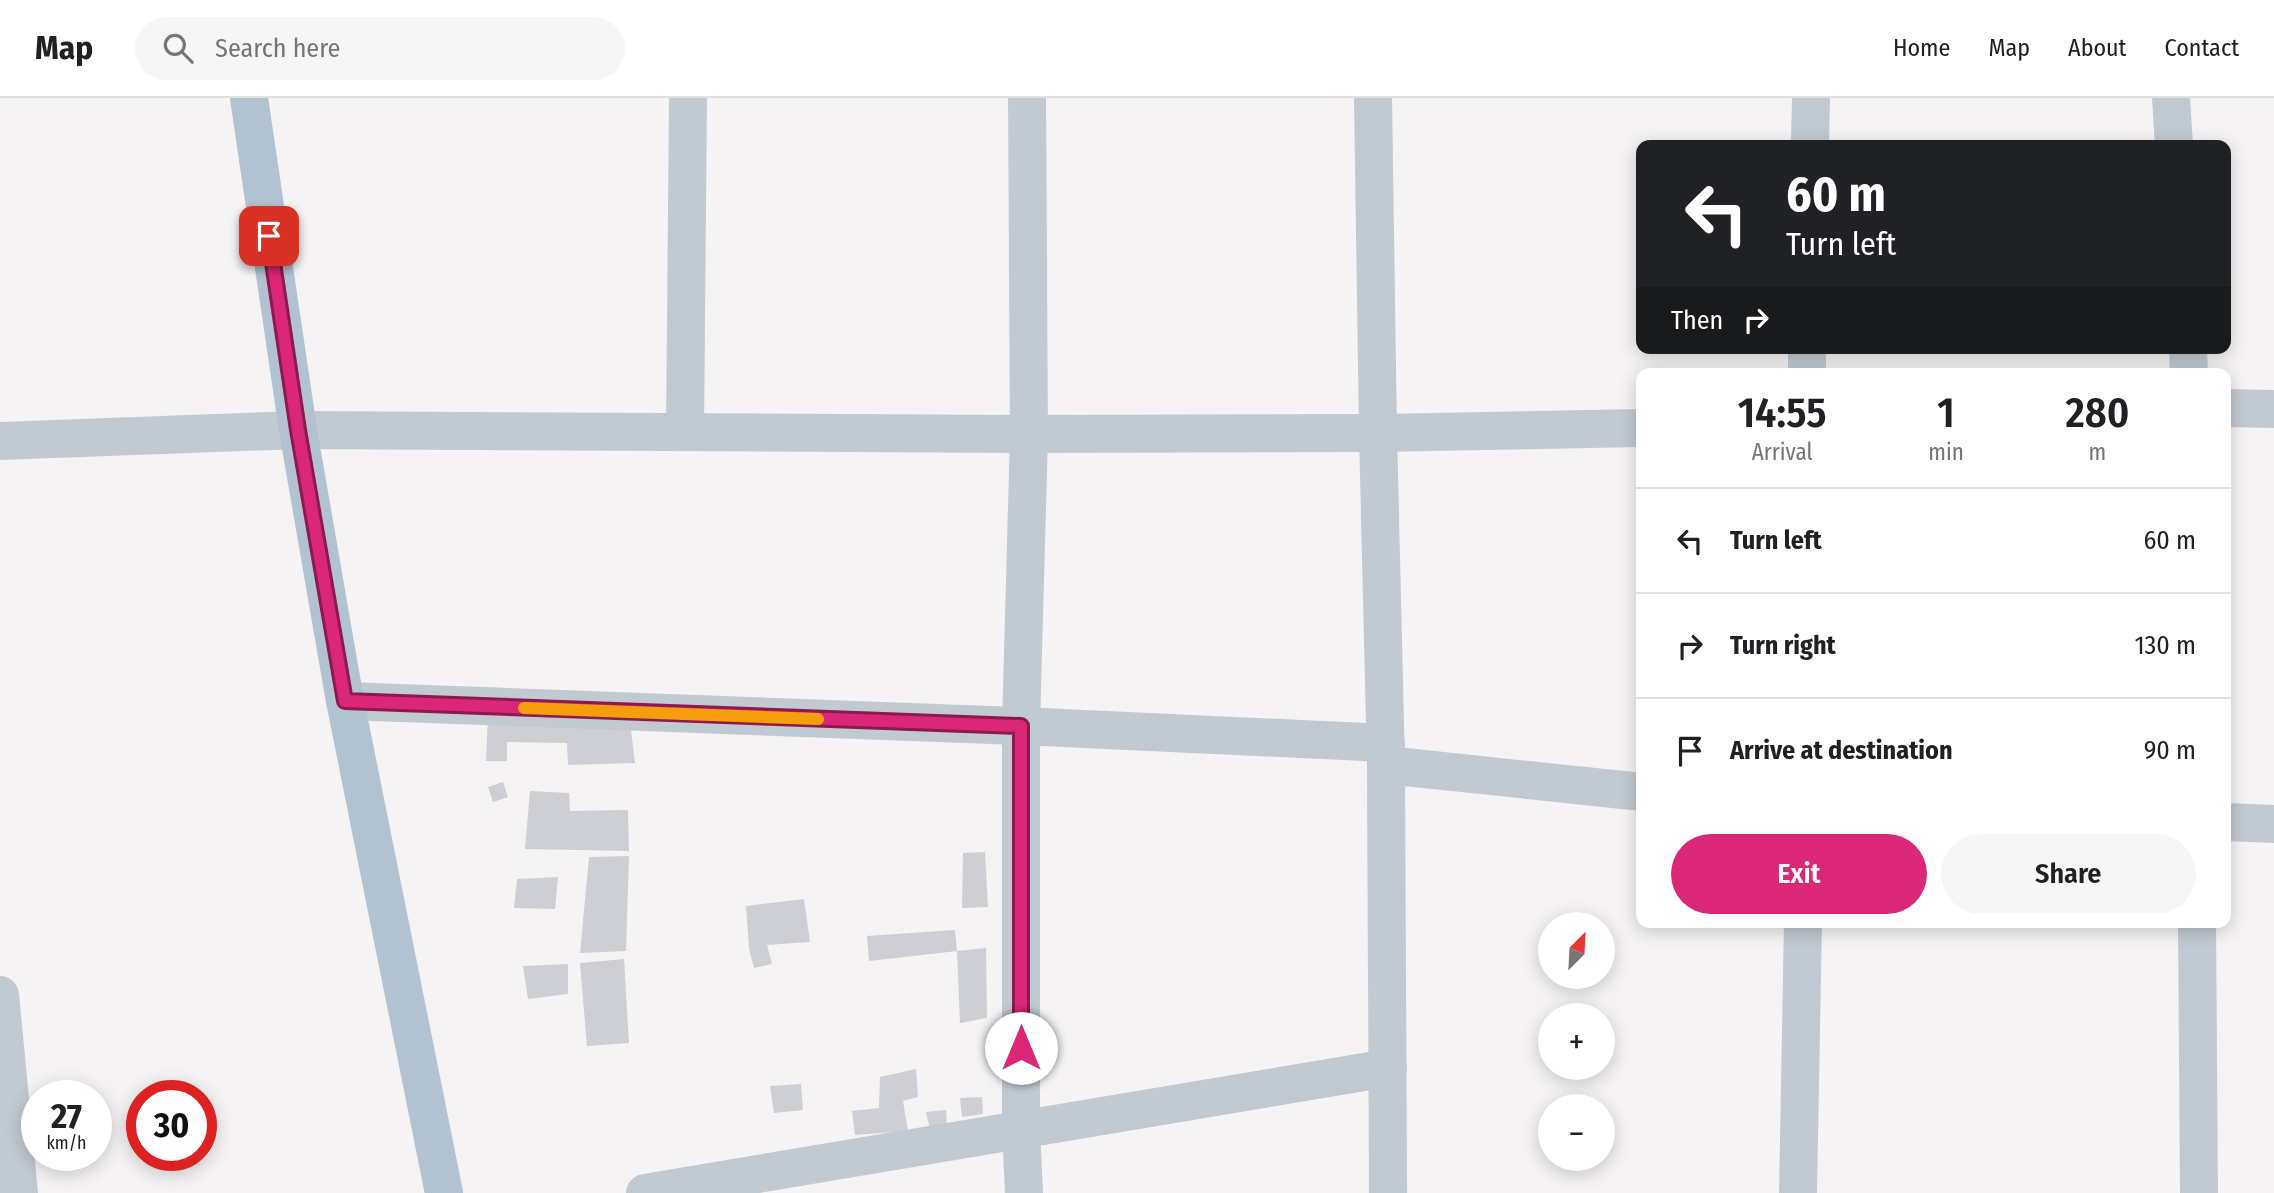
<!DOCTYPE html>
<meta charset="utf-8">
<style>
body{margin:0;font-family:"Fira Sans Condensed",sans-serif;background:#f6f6f6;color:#202124;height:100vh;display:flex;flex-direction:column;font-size:26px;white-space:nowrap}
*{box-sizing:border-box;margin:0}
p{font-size:23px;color:#757577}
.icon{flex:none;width:38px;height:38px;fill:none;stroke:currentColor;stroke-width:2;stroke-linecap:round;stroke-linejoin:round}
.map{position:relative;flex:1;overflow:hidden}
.side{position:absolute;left:1636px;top:270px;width:595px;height:560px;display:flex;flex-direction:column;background:#fff;border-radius:14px;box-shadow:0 4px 18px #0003}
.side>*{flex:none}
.hud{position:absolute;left:1636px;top:42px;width:595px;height:214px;border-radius:14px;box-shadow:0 4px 18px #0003;background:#202124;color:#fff;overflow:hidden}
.needle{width:46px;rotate:24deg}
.tools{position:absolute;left:1538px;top:814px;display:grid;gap:14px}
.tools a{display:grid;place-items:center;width:77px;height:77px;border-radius:50%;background:#fff;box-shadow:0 4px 18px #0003;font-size:35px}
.speed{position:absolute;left:21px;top:982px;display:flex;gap:14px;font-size:35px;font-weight:700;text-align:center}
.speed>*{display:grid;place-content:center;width:91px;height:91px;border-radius:50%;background:#fff;box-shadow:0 4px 18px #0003;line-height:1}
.speed small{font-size:18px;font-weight:400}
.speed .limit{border:10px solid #d22;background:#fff;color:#111}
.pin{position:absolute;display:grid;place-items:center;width:60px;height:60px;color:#fff;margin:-30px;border-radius:14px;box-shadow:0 4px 10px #0006}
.me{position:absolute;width:77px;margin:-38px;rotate:0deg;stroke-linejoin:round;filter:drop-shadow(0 0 5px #0008)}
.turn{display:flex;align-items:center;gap:24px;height:147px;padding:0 35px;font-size:32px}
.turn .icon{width:91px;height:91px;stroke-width:2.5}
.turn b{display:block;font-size:49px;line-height:60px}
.then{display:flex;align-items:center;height:66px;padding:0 35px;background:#0003;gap:14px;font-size:26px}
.eta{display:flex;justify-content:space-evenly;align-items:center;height:119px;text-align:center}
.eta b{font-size:42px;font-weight:600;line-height:49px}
.primary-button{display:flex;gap:14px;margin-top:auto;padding:14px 35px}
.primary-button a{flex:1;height:80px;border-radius:42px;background:#db2777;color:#fff;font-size:28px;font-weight:600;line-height:80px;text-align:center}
.primary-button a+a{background:#f6f6f6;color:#202124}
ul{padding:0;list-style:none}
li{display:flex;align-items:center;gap:21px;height:105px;padding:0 35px;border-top:2px solid #e0e0e0}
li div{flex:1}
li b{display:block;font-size:26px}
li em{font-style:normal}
header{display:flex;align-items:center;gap:42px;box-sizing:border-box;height:98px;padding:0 35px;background:#fff;border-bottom:2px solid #e0e0e0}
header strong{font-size:33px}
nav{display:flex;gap:38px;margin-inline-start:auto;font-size:24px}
.search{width:490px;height:63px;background:#f6f6f6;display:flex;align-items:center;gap:18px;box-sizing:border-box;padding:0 24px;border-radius:38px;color:#757577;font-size:26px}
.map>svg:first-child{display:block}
</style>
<header>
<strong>Map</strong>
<div class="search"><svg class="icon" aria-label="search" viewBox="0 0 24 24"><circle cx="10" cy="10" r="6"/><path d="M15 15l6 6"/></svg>Search here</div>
<nav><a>Home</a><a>Map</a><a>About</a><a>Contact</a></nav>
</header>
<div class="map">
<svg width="2274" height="1095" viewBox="0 0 2274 1095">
<rect width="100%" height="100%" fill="#f5f3f3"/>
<g fill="#cdcfd5">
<polygon points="488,620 630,624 635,665 568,667 567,645 507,644 507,663 486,663"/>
<polygon points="503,684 508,699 493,704 488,689"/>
<polygon points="530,693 569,695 570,713 628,712 629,753 525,751"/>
<polygon points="985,754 988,809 962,810 963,755"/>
<polygon points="629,758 626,853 580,855 589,759"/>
<polygon points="558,779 555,811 514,810 517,781"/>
<polygon points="804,801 810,844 767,847 772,866 754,870 749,851 746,808"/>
<polygon points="955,832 957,853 869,863 867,838"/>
<polygon points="986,850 987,920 960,925 957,853"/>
<polygon points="624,861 629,945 587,948 580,865"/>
<polygon points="568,866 568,896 528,901 523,868"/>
<polygon points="916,971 918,999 903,1003 908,1033 855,1037 852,1013 879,1010 880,979"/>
<polygon points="801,986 803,1012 774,1015 770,988"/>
<polygon points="982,999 983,1016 962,1019 960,1000"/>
<polygon points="946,1012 947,1028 930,1031 926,1014"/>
</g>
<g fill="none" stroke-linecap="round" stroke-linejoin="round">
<g stroke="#c1cad2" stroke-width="38">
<polyline points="1373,0 1378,335 1386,667 1388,1095"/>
<polyline points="2171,0 2174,47"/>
<polyline points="1810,47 1811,0"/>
<polyline points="2188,250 2189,275"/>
<polyline points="1807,275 1807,250"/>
<polyline points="2226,310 2274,311"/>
<polyline points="685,334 688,0"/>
<polyline points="0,343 298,332 1029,336 1378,335 1642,330"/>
<polyline points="345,603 1021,628 1386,645"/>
<polyline points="1386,667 1642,694"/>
<polyline points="2226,724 2274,726"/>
<polyline points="2197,824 2199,1095"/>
<polyline points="0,897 19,1095"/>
<polyline points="645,1095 1388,970"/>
<polyline points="1024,1095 1021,1031 1021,628 1029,336 1027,0"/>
<polyline points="1798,1095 1803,824"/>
</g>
<polyline stroke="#b3c2d1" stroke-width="38" points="249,0 298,332 345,603 444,1095"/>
</g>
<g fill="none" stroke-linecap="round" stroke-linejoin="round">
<g stroke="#8e194d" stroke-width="18">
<polyline id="route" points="269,138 298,332 345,603 1021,628 1021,950"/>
</g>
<use href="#route" stroke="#db2777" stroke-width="12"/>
<polyline stroke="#f59e0b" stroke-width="12" points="524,610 818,621"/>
</g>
</svg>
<div class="tools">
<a><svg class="needle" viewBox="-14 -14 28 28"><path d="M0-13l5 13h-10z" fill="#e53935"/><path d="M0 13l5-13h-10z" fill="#757577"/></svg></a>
<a>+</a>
<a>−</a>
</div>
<div class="speed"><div>27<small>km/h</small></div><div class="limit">30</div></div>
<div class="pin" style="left:269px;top:138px;background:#d93025"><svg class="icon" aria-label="arrive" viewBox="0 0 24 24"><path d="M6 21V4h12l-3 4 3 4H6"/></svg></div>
<svg class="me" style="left:1021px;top:950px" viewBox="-20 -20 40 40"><circle r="19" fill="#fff"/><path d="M0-13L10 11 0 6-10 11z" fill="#db2777"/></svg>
<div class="hud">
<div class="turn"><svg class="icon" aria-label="left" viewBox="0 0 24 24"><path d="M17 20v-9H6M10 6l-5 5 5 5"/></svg><div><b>60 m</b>Turn left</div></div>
<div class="then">Then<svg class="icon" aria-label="right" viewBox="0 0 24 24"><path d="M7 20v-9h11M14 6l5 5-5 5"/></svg></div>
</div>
<section class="side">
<div class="eta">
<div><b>14:55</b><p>Arrival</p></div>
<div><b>1</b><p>min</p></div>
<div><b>280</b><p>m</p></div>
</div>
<ul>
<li><svg class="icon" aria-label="left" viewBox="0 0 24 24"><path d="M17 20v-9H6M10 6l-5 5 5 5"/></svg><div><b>Turn left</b></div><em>60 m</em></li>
<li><svg class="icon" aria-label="right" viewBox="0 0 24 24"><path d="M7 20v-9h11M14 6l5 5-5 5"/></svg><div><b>Turn right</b></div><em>130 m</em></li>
<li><svg class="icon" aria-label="arrive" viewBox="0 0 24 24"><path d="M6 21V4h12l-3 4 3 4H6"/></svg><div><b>Arrive at destination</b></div><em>90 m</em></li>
</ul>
<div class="primary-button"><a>Exit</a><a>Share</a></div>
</section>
</div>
